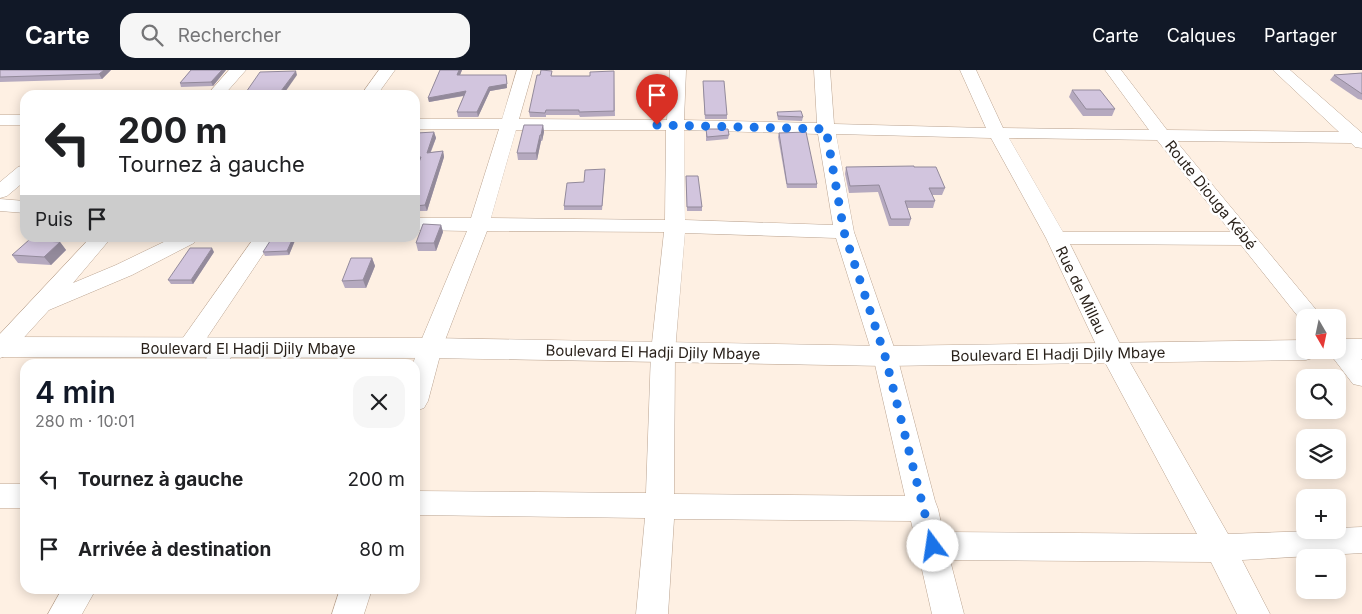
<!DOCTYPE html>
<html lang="fr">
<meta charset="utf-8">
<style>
body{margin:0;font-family:Inter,sans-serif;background:#f6f6f6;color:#202124;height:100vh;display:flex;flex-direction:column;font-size:19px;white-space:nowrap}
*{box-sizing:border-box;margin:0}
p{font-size:16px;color:#757577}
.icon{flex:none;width:28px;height:28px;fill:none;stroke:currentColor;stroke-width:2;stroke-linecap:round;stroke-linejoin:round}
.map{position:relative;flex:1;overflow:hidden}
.drawer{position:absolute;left:20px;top:289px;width:400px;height:235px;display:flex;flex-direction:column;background:#fff;border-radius:15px;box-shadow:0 2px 12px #0003}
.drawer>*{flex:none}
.banner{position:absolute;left:20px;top:20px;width:400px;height:152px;border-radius:15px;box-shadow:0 2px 12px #0003;background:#fff;color:#202124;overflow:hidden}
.needle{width:32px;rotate:171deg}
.tools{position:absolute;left:1296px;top:239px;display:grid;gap:10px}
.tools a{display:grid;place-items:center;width:50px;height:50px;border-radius:10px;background:#fff;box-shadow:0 2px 12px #0003;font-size:25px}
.pin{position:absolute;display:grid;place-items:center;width:42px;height:42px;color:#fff;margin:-51px -21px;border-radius:50% 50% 50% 0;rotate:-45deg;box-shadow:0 0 5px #0007}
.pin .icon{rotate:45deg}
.me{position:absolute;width:55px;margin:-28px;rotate:346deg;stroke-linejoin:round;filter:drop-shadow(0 0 4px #0008)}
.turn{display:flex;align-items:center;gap:18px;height:105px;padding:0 15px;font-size:22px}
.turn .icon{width:65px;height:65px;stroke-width:2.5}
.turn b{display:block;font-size:35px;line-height:42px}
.then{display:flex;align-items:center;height:48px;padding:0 15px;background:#0003;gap:10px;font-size:19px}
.round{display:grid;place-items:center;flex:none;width:52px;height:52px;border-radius:15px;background:#f6f6f6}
.summary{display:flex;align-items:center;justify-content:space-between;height:85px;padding:0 15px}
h1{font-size:30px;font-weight:600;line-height:38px;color:#111827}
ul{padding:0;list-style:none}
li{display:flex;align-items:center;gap:15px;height:70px;padding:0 15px}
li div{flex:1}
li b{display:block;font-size:19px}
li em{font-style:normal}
header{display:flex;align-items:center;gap:30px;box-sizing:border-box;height:70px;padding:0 25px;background:#111827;color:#fff}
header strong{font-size:24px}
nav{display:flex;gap:28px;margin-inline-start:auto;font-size:18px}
.search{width:350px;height:45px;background:#f6f6f6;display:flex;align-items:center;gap:12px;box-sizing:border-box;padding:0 18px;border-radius:15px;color:#757577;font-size:19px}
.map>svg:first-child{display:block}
</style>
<header>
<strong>Carte</strong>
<div class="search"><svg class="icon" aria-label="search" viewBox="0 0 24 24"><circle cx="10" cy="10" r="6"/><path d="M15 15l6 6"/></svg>Rechercher</div>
<nav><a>Carte</a><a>Calques</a><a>Partager</a></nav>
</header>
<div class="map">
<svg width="1362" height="544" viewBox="0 0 1362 544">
<rect width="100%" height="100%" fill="#fef0e3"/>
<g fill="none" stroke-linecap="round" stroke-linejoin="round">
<g stroke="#bba491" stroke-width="1">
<g id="minor">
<polygon points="229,0 246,0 224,25 207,25"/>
<polygon points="379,0 395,0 377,25 361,25"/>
<path d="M517,0H533L519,49L667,50L670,0H686L684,50L817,53L814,0H830L834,54L986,58L960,0H976L1003,58L1149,60L1105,0H1121L1167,60L1339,62L1273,0H1290L1362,63V78L1355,77L1351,73L1176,71L1323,248H1305L1304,254L1241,175L1070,174L1124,282L1228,464L1338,460V458L1362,457V483L1242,490L1270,544H1237L1211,492L950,490L964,544H932L911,451L674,449L668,544H636L645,448L415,445V421L646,423L651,282L664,162L487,161L442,278L428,331L424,338L415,341V294H413L418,278L467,161L415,160V148H471L499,59H415V49H502ZM516,60H666L665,150L491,148ZM684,60L818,64L833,155L685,150ZM836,64L991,68L1046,168L1100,283L1197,464L943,462L938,439L935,431L897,286L854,162ZM1009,68L1157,70L1231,162H1063ZM685,163L836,168L873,286L905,426L674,424L675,282Z"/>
<rect x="0" y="45" width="25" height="10"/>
<polygon points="25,95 25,111 7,126 0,128 0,112 18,97"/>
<polygon points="0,129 25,131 25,143 0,141"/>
<polygon points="90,168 111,168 73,213 116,195 172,168 197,168 194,173 132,205 49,240 8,285 0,288 0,264"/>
<polygon points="254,168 274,168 196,284 188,287 180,284 176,278 180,272"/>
<polygon points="224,269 232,272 236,278 227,294 203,294 216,272"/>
<polygon points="1338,269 1346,272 1362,290 1362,316 1353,314 1327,280 1338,280"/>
<rect x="0" y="414" width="25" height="24"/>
<polygon points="62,519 96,519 82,544 48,544"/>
<polygon points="340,519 372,519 364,544 332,544"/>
</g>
</g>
<g stroke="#bba491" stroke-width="1">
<g id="major">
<polygon points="0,267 430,268 885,276 1305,270 1305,280 1320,280 1316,287 1306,290 885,296 430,288 0,287"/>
<polygon points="1338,269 1362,269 1362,289 1338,289 1328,286 1325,280 1338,280"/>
</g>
</g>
<use href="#minor" fill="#fff" fill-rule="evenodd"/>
<use href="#major" fill="#fff" fill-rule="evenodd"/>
</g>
<g fill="#b5a9bf">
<polygon points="0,0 111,0 102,9 0,12"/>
<polygon points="191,0 226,0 213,16 181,17 180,13"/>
<polygon points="440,0 462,0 460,5 506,5 507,18 490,21 478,47 458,47 457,42 464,26 429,32 428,28"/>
<polygon points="614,1 615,46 580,47 579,45 546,45 546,47 530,47 529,42 553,6 590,6"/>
<polygon points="1362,3 1362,30 1358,29 1330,10 1334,5"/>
<polygon points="703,15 727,45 727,49 705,49"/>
<polygon points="1072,20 1115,39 1112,46 1083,46 1069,27"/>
<polygon points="777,42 803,47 802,51 778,50 777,45"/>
<polygon points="543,55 544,62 542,71 541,71 537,90 518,90 517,83"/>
<polygon points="434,62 436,68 431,82 443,81 444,87 427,141 415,141 415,103 419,93 415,93 415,68"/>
<polygon points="706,63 729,65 728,69 706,71"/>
<polygon points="779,63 817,114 817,118 787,118 778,67"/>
<polygon points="846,97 914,97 945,118 942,125 932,125 935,131 933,138 907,138 911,149 909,156 889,156 878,122 849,123 845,104"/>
<polygon points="605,103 602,140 564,140 564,136 584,112"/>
<polygon points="686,106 702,137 702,141 687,141"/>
<polygon points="441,155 443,162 436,181 418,181 416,173"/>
<polygon points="296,168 289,185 265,186 263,182"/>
<polygon points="60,172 66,180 51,195 18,193 12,185"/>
<polygon points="214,182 193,214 171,214 168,210"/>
<polygon points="372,188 375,196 366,218 345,218 342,211"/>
</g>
<g fill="#938a9b">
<polygon points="104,0 111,0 102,9 99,4"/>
<polygon points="222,0 226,0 213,16 211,12"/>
<polygon points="459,0 462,0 458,10 457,5"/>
<polygon points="296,1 297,5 283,25 278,25"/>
<polygon points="506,5 507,18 490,21 478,47 477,42 489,17"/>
<polygon points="466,21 467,25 429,32 428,28"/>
<polygon points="543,55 544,62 542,71 541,65"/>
<polygon points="434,62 436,68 428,88 427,83"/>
<polygon points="540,65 541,71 537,90 536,83"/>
<polygon points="443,81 444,87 427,141 425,135"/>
<polygon points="441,155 443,162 436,181 434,173"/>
<polygon points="293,168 296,168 289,185 287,181"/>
<polygon points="60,172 66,180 51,195 44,187"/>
<polygon points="212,178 214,182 193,214 191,210"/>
<polygon points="372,188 375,196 366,218 363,210"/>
</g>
<g fill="#d2c5de" stroke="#938a9b">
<polygon points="0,0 104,0 99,4 0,7"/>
<polygon points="191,0 222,0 211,12 180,13"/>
<polygon points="440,0 459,0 457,5 506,5 507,14 489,17 477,42 457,42 466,21 428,28"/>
<polygon points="541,0 552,1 551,6 590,6 590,2 614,1 614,41 579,42 579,40 546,40 545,43 529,42 537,5 540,5"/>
<polygon points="296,1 278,25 244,25 260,2"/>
<polygon points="1362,3 1362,24 1334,5"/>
<polygon points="703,11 724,11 727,45 705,45"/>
<polygon points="1072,20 1100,20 1115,39 1086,39"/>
<polygon points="801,41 803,47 778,46 777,42"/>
<polygon points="524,55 543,55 541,65 540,65 536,83 517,83"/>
<polygon points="706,59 728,59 729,65 707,67"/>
<polygon points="434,62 427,83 443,81 425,135 415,136 415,103 421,87 415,87 415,68 417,63"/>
<polygon points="806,62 817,114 787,114 779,63"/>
<polygon points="914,96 914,97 936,97 945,118 929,118 935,131 905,131 911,149 891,149 879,115 850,116 846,97"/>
<polygon points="605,99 602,136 564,136 567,113 584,112 585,100"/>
<polygon points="686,106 698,106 702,137 687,137"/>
<polygon points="423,154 441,155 434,173 416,173"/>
<polygon points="272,168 293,168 287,181 263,182"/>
<polygon points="29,170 60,172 44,187 12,185"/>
<polygon points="190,178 212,178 191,210 168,210"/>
<polygon points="351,188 372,188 363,210 342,211"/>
</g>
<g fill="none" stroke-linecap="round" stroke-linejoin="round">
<polyline stroke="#1a73e8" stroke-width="9" stroke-dasharray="0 16.2" points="657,55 826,59 844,162 885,286 933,476"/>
</g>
<g text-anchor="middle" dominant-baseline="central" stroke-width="5" stroke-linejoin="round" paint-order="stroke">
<g font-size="15" fill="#271f18" stroke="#fff">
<text transform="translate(1211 125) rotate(51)">Route Diouga Kébé</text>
<text transform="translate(1081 220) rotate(64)">Rue de Millau</text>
<text x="248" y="278">Boulevard El Hadji Djily Mbaye</text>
<text transform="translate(653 282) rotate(1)">Boulevard El Hadji Djily Mbaye</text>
<text transform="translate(1058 284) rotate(-1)">Boulevard El Hadji Djily Mbaye</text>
</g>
</g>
</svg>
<div class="tools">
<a><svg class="needle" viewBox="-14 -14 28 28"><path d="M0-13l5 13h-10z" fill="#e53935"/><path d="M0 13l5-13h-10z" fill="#757577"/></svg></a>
<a><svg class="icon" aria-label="search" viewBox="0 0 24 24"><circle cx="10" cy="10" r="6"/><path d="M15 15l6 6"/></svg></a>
<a><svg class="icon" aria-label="layers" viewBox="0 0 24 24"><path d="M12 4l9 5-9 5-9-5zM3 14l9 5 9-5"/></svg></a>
<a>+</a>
<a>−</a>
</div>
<div class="pin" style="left:657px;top:55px;background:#d93025"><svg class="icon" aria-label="arrive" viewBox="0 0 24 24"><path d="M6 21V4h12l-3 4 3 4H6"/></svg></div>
<svg class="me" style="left:933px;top:476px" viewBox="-20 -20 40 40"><circle r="19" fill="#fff"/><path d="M0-13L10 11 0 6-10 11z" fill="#1a73e8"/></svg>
<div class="banner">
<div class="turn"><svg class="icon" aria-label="left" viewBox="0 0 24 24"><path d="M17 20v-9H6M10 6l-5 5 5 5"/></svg><div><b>200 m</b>Tournez à gauche</div></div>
<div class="then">Puis<svg class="icon" aria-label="arrive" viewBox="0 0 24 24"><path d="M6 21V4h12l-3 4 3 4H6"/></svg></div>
</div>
<section class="drawer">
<div class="summary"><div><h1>4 min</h1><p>280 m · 10:01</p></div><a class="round"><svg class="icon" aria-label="close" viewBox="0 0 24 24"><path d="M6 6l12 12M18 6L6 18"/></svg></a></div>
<ul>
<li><svg class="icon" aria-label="left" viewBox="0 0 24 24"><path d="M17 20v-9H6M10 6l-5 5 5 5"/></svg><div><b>Tournez à gauche</b></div><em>200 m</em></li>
<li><svg class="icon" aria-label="arrive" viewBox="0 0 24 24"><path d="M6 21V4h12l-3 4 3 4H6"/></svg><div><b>Arrivée à destination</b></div><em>80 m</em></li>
</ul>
</section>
</div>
